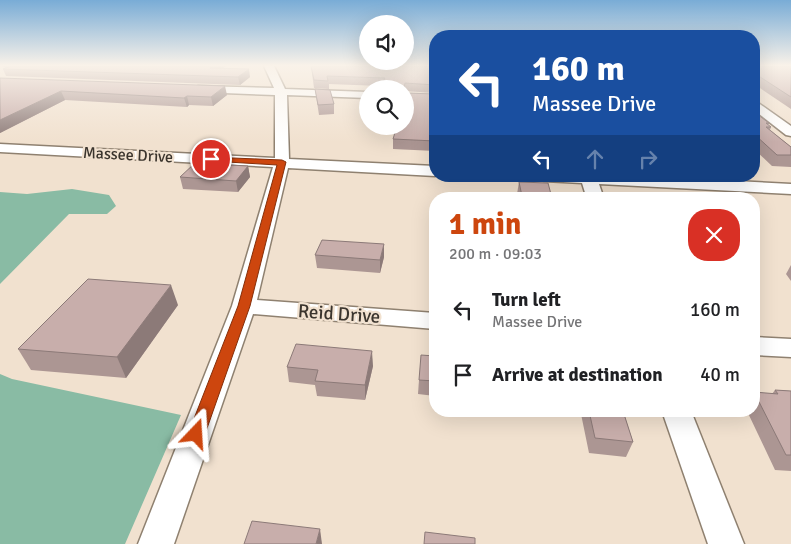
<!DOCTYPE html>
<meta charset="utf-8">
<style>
body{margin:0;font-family:Signika,sans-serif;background:#f6f6f6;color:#202124;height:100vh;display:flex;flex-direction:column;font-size:19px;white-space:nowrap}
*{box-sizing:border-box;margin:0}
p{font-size:16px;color:#757577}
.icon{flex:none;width:28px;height:28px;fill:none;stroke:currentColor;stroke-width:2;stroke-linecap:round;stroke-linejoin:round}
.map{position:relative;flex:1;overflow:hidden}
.side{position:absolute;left:429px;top:192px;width:331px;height:225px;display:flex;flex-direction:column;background:#fff;border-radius:20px;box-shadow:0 5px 20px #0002}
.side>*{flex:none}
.top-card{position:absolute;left:429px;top:30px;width:331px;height:152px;border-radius:20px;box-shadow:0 5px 20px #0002;background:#1a4fa0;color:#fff;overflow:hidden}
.buttons{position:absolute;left:359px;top:15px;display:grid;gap:10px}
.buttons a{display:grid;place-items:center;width:55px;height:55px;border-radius:50%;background:#fff;box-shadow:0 5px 20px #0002;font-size:25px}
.pin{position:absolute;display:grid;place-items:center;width:42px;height:42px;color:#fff;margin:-21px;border:2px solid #fff;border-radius:50%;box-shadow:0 1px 5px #0007}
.me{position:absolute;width:55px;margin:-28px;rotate:20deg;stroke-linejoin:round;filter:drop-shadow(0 0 4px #0008)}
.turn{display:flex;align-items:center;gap:18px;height:105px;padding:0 20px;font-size:22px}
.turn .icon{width:65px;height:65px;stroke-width:2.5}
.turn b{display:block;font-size:35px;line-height:42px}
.lanes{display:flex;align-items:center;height:48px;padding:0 20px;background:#0003;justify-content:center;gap:25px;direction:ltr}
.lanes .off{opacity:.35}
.round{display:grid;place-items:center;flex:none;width:52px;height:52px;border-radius:20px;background:#f6f6f6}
.head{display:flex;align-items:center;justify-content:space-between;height:85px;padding:0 20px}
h1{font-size:30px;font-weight:700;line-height:38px;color:#cd460e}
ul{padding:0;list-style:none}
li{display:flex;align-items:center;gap:15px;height:65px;padding:0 20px}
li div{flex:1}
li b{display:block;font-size:19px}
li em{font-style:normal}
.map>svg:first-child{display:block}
</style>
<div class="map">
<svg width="791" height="544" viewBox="0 0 791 544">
<rect width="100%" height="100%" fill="#f1e1cf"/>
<g fill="#89bba4">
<polygon points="72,189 109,195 116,206 107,214 69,214 0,284 0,192 27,194"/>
<polygon points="0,374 12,379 181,415 125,544 0,544"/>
</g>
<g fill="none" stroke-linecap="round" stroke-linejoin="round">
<g stroke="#8f8170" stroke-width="3">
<g id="minor">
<polygon points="264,66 274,66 285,89 368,92 368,98 287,95 289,159 435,166 435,176 288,168 257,300 435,313 435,329 253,314 174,544 138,544 232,306 273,167 0,152 0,144 275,158 275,95 198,92 193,89 198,86 274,88"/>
<polygon points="754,100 791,126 791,136 786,135 754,110"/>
<polygon points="536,176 640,176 791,184 791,194 599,184 604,199 587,199 582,183 544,181 538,179"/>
<polygon points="754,337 791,339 791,357 754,355"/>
<polygon points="662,411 691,411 744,544 708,544"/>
</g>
</g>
<use href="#minor" fill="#fff" fill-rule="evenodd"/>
</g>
<g fill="#ac9693">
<polygon points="3,66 226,66 222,68 250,77 240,85 6,76 3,69 5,68"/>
<polygon points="311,66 435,66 435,93 405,91 381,86 329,84 329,89 314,88"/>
<polygon points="754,66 791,66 791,109 754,84"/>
<polygon points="0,78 227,95 213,106 189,105 187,107 65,100 0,133"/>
<polygon points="315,89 334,104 334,114 319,115"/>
<polygon points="435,94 435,151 393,149 393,139"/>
<polygon points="754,112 769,123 768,125 771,127 770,130 791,147 791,167 772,166 754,149"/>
<polygon points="248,166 250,177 238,192 183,189 180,177"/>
<polygon points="519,182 552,198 552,199 518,199 517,194"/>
<polygon points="435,247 435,277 430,276 431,263"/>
<polygon points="315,255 384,257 380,273 317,268"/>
<polygon points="791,265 791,281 786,274"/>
<polygon points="178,305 126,378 31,370 18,349"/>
<polygon points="435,356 435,396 418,394 419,380"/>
<polygon points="373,366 365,400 317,396 315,385 289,382 287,367"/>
<polygon points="775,390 791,391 791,471 775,470 747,411 754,411 754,392 772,394"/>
<polygon points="548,411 623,411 633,442 626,457 589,453 581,414"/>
</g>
<g fill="#8c7a78">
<polygon points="214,66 226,66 212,75 210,68"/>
<polygon points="249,69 250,77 240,85 238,77"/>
<polygon points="225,86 227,95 213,106 211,97"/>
<polygon points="61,91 65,100 0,133 0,120"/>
<polygon points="187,96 189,105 187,107 184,98"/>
<polygon points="248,166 250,177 238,192 236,181"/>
<polygon points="384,244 384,257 380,273 380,260"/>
<polygon points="171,285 178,305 126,378 117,357"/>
<polygon points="372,351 373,366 365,400 365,385"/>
<polygon points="320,529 322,544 316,544"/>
</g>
<g fill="#c8aeab" stroke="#8c7a78">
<polygon points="12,66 214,66 210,68 249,69 238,77 3,69"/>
<polygon points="311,66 435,66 435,85 405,83 404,89 379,89 385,78 327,76 328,81 314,80"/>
<polygon points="754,66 791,66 791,97 754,73"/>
<polygon points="0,78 225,86 211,97 187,96 184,98 61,91 0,120"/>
<polygon points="315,89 330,90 334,104 318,105"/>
<polygon points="405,93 435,94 435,141 393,139 397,126 405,126"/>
<polygon points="754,112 769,123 766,123 771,127 766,127 791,147 791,155 777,155 754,134"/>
<polygon points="195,163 248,166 236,181 180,177"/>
<polygon points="519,182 548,183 552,198 522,196"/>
<polygon points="322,240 384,244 380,260 315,255"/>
<polygon points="432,247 435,247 435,263 431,263"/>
<polygon points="88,279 171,285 117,357 18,349"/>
<polygon points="296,344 372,351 365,385 315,381 318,370 287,367"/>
<polygon points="421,355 435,356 435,381 419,380"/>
<polygon points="775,390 791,391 791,455 786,455 754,392 778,394"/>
<polygon points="589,411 623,411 633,442 595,438"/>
<polygon points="252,521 320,529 316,544 244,544"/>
<polygon points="425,532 475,538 475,544 424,544"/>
</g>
<linearGradient id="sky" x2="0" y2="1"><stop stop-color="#79acd6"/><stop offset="0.46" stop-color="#f9f2e9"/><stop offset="1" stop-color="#f9f2e9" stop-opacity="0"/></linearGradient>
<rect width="791" height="142" fill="url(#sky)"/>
<polygon fill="#cd460e" stroke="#852e09" points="208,157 282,160 286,162 250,306 205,434 202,439 196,441 191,439 188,434 238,306 277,165 211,161 208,161"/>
<g text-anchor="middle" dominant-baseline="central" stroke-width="4.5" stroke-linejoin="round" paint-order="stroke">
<g font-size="16" fill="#3a342d" stroke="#f1e1cf">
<text transform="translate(128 155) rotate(3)">Massee Drive</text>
</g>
<g font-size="19" fill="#3a342d" stroke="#f1e1cf">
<text transform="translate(339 314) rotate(4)">Reid Drive</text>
</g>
</g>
</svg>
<div class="buttons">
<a><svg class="icon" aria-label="sound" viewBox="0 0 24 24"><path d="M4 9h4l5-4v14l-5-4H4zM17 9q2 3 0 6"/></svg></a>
<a><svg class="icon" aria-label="search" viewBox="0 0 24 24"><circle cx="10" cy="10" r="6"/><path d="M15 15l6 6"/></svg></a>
</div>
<div class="pin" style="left:211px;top:159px;background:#d93025"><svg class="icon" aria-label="arrive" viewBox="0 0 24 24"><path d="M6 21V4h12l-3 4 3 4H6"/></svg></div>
<svg class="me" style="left:196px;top:434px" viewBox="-20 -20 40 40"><path d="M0-17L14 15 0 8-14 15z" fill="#cd460e" stroke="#fff" stroke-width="4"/></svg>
<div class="top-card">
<div class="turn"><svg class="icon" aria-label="left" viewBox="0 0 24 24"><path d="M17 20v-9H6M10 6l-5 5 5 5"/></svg><div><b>160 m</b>Massee Drive</div></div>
<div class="lanes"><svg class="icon" aria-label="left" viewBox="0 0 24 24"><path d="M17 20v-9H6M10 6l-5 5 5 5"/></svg><svg class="icon off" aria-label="ahead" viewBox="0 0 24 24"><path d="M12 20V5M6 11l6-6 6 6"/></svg><svg class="icon off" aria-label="right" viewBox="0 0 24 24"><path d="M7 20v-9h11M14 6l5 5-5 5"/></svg></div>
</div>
<section class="side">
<div class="head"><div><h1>1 min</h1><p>200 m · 09:03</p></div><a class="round" style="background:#d93025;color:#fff"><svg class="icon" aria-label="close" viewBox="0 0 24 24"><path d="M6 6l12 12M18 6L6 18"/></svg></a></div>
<ul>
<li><svg class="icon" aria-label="left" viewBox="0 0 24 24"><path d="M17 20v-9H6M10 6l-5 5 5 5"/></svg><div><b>Turn left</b><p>Massee Drive</p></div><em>160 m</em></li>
<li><svg class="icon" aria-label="arrive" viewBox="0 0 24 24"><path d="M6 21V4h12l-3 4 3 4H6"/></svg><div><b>Arrive at destination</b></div><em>40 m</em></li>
</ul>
</section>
</div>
